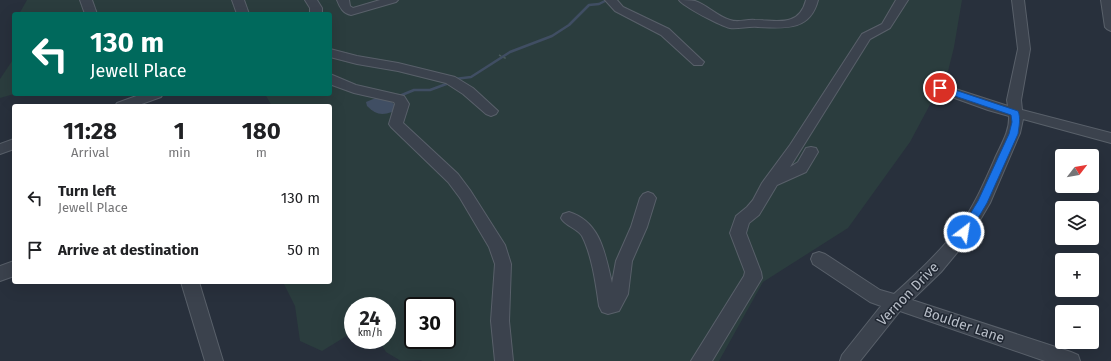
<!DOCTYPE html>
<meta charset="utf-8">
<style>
body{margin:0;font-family:"Fira Sans",sans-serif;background:#f2f2f2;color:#202124;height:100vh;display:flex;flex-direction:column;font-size:15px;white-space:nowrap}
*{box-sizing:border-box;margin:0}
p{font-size:13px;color:#757577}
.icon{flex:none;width:22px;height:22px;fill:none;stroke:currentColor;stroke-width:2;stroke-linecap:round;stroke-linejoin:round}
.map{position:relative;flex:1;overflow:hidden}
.side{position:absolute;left:12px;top:104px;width:320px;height:180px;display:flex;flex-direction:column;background:#fff;border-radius:4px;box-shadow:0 4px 16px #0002}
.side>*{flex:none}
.hud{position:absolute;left:12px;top:12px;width:320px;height:84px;border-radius:4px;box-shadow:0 4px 16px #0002;background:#00695c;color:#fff;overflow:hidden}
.needle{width:26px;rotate:59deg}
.buttons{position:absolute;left:1055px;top:149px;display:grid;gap:8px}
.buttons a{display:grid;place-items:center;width:44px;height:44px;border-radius:4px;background:#fff;box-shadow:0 4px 16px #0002;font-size:20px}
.speed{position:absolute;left:344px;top:297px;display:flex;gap:8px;font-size:20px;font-weight:700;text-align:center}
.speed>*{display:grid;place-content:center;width:52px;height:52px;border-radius:50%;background:#fff;box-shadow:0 4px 16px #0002;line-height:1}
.speed small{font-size:10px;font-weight:400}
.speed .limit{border:2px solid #111;border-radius:6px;background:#fff;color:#111}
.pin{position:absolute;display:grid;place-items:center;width:34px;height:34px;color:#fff;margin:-17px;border:2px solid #fff;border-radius:50%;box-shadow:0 1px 4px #0007}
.me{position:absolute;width:44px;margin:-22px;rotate:31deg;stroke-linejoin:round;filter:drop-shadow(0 0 3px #0008)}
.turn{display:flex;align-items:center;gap:14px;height:84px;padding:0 12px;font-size:18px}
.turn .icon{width:52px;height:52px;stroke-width:2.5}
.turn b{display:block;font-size:28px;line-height:34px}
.eta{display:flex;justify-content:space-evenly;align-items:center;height:68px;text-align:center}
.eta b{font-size:24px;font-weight:700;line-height:28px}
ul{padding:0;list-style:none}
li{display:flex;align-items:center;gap:12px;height:52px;padding:0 12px}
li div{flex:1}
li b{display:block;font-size:15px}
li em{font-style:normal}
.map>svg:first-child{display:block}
</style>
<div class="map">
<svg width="1111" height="361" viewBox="0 0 1111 361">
<rect width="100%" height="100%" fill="#28303c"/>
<g fill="#2b3d3e" fill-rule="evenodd">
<path d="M27,0H962L954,47L948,71L910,142L848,228L763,282L719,361H422L421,360L401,361L386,352L379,340H387V306H353V332L322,351L300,341L295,306L283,282H330V106H272L265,94H330V14H19ZM413,306H447V340H413Z"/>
<polygon points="14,58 14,94 0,98 0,79"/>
</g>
<path fill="#404e63" d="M378,97L388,99L395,105L392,112C381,116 375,114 367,106L366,102Z"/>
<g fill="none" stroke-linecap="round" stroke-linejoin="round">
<g stroke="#404e63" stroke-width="2.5">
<polyline points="455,79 471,77 510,52 552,36 569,25 589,5 599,4 607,0"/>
<polyline points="397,97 414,90 430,90 449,83"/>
</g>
<g stroke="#59606a" stroke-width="2">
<g id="minor">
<polygon points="80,0 92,0 97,14 85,14"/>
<polygon points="232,0 244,0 249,14 237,14"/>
<polygon points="305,0 317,0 322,8 322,14 310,14 310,8"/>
<path d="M337,0H349L350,6L353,8L380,0H398L396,2L351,15C343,13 340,8 337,0Z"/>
<polygon points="605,0 617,0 623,7 669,29 704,62 702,65 694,65 661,35 615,11"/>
<path d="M679,0C684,0 690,0 695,1C707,5 717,16 730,20C738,23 747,19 755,20C776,20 799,28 806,0H818C810,32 783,28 758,27C749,26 739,29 730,28C721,26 684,7 679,0Z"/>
<polygon points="896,0 908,0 890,28 870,39 790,167 798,162 806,148 811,147 816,148 818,152 806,172 777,185 759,215 749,223 746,233 761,272 762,278 759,283 712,361 691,361 744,276 745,272 730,233 736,216 747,207 753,200 762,183 790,145 862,34 882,24"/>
<path d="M1012,0H1024L1030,49L1021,100L1022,110L1111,133V143L1023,119L1020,133L990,203L970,237L941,272L912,300L1071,352L1078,355L1080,361H1045L900,311L860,361H840L842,355L881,306L870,302L813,264L811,259L813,254L819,252L825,254L880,290L894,294C917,273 939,253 958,228C974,207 985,181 996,156C1002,143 1010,130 1009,116L988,110L935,91L933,88L935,85L940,84L1008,106L1007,100L1018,49Z"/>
<polygon points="1101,0 1111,0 1111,31 1107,29 1105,27"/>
<polygon points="330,49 357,56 398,63 455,77 473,88 498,111 496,114 491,116 486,114 463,94 446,83 398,71 357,64 330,57"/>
<polygon points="330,74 356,85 404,96 409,104 403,123 458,174 470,190 505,245 511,264 509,321 513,361 495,361 491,321 495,264 489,247 460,198 448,182 391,127 389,124 395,104 394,102 354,93 332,85 330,84"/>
<polygon points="142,94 163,94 161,97 136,106 115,106 117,103"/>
<polygon points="14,139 14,149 0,154 0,144"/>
<path d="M648,192L653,194L656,198L647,227L632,261L628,294L619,311L608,314L602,312L599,306C596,285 592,255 582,236C577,228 565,226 561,218L563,214L569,212C601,222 605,254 612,283L616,261L631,227L640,198L643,194Z"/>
<polygon points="14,261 14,276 0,281 0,266"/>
<polygon points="181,282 199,282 223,361 205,361"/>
</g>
</g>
<polyline stroke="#4a5a5c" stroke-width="1.5" stroke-dasharray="2.5 2.5" stroke-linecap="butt" points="499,55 507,59"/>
<use href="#minor" fill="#3b424d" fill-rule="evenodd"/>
</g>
<path fill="#1a73e8" stroke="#114b97" d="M937,86H943L1018,111C1021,118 1019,126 1018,134L987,203L968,235H961L959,232L978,201L1009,134L1012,122L1011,115L937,90Z"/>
<g text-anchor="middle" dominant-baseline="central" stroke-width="3" stroke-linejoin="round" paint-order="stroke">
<g font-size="14" fill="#b7bdc7" stroke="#202732">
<text transform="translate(908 294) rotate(-46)">Vernon Drive</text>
<text transform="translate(964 325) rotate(19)">Boulder Lane</text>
</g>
</g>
</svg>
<div class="buttons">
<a><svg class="needle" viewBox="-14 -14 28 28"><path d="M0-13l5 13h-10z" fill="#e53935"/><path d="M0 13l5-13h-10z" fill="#757577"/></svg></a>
<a><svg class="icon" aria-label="layers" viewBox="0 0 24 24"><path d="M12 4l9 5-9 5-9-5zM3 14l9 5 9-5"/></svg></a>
<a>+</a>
<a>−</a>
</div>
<div class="speed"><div>24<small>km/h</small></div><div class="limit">30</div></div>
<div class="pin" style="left:940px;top:88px;background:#d93025"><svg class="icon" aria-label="arrive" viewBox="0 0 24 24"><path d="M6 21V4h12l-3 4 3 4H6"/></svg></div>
<svg class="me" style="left:964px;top:232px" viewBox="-20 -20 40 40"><circle r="17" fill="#1a73e8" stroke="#fff" stroke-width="3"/><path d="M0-11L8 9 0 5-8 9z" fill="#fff"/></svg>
<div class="hud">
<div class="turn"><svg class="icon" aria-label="left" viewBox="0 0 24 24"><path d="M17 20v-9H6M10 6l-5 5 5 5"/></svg><div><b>130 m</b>Jewell Place</div></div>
</div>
<section class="side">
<div class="eta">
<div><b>11:28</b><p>Arrival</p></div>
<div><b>1</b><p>min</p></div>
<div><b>180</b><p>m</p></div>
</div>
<ul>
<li><svg class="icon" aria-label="left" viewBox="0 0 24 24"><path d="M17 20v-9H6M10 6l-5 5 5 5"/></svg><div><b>Turn left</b><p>Jewell Place</p></div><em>130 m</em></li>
<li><svg class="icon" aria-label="arrive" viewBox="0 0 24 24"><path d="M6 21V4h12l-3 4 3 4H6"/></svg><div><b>Arrive at destination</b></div><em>50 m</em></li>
</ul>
</section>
</div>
